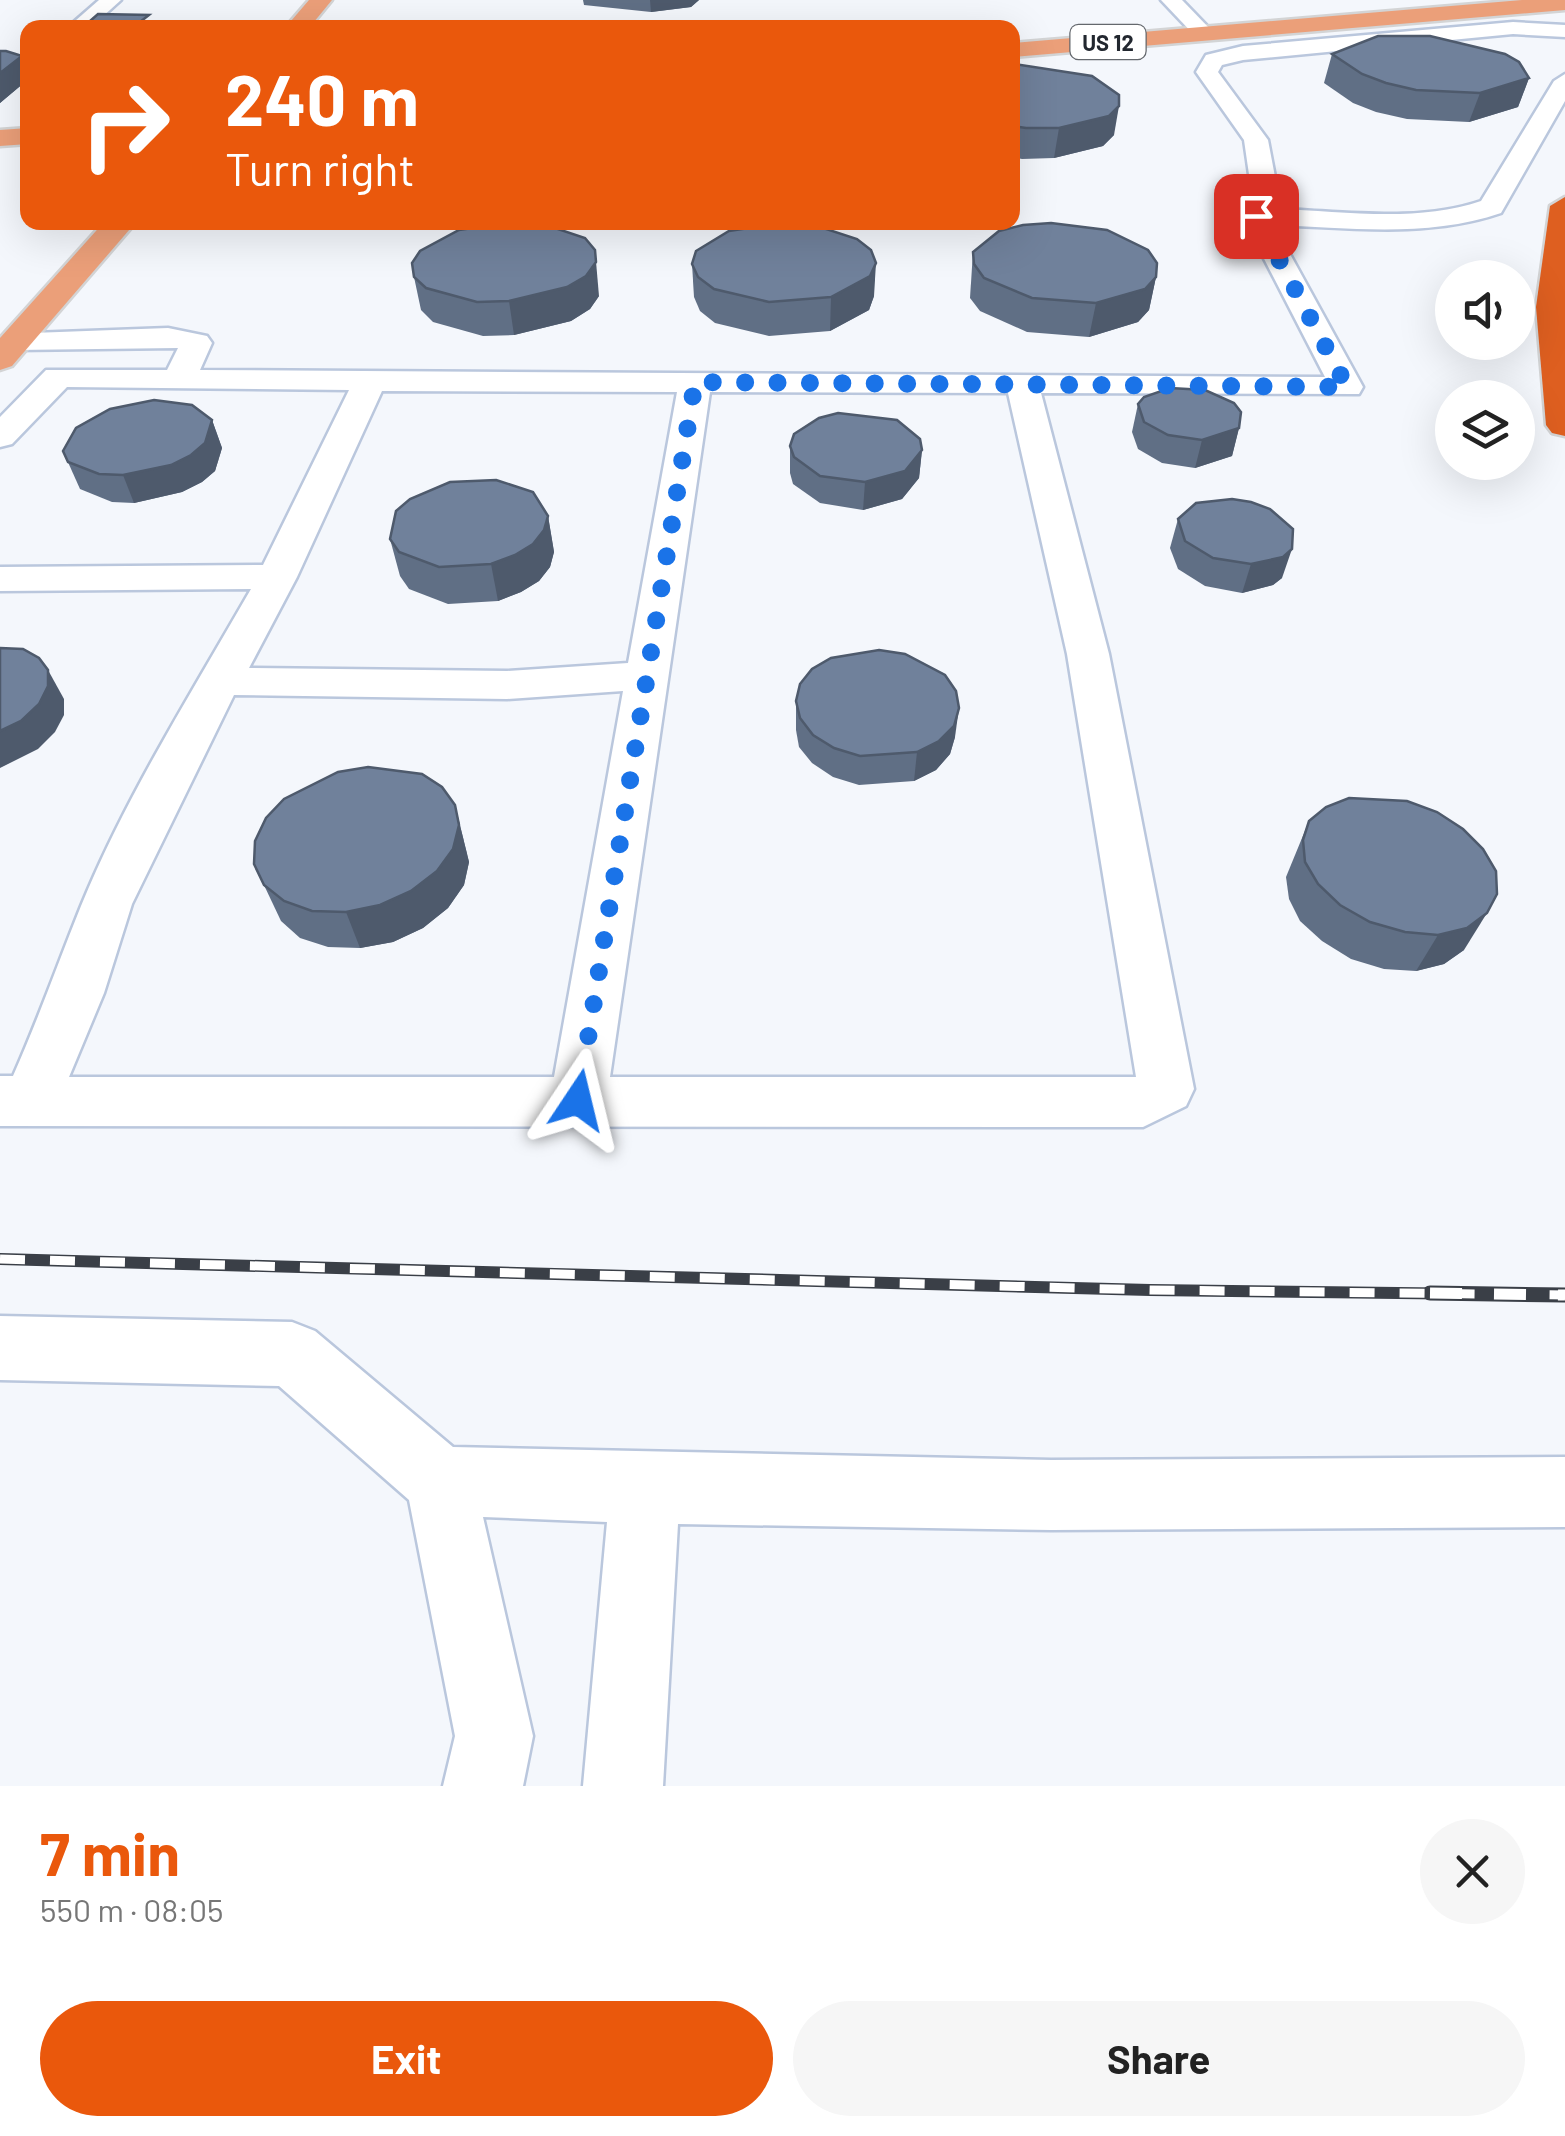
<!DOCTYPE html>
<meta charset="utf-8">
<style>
body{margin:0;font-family:Barlow,sans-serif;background:#f6f6f6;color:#222;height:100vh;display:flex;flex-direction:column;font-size:38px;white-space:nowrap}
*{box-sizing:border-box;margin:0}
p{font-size:32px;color:#767676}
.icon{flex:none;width:55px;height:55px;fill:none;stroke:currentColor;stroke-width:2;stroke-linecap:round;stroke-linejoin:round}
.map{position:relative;height:1786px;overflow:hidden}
.side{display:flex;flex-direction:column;background:#fff;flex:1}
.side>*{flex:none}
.guide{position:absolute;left:20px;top:20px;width:1000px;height:210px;border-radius:20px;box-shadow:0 10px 40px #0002;background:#ea580c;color:#fff;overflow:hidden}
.controls{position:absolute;left:1435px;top:260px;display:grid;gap:20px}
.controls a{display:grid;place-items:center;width:100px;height:100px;border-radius:50%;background:#fff;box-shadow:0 10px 40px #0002;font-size:50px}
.pin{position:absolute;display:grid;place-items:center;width:85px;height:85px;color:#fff;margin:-42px;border-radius:20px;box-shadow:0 5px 15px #0006}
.me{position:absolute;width:110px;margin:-55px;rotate:10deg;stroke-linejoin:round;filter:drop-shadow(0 0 8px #0008)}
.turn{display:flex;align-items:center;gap:35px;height:210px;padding:0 40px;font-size:45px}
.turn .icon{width:130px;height:130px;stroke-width:2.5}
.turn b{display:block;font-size:70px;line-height:85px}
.round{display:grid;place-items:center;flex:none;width:105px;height:105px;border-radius:52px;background:#f6f6f6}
.summary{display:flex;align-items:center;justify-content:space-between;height:170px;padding:0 40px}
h1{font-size:60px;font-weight:700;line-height:75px;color:#ea580c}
.action{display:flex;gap:20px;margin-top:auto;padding:20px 40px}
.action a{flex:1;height:115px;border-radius:60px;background:#ea580c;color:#fff;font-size:40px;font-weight:700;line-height:115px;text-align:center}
.action a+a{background:#f6f6f6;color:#222}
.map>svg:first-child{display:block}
</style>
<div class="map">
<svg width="1565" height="1786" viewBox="0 0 1565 1786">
<rect width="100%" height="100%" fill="#f4f7fc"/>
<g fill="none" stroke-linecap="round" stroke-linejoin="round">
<g stroke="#bac7dd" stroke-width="5">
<g id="minor">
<polygon points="99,0 121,0 90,28 67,28"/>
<polygon points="1161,0 1182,0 1211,30 1211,38 1197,38"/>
<path d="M1513,22L1565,25V37L1513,34L1243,60L1222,65L1218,72L1268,140L1280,203L1277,209C1343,211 1417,223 1481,201L1554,81L1565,74V101L1501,213C1428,238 1350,228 1274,225L1363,387L1359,394L1041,393L1109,654L1194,1089L1186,1106L1143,1127L0,1126V1076H13C38,1020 58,963 81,906C126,796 192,692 251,589L0,591V567L263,565L349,390L67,387L12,444L0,447V417L46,370H167L178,348L16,350L0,341L5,334L168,328L207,336L212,343L200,370L1325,377L1242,216L1253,202L1244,140L1196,72L1206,55L1243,46ZM382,391L677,392L628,663L507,671L249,668L297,577ZM710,392L1008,393L1067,654L1136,1077H610ZM623,691L554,1077H69L104,993L132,904L234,695L507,699Z"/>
<polygon points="28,60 28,75 19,73 16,68"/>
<polygon points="0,1316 292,1322 315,1331 453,1447 1051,1460 1565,1457 1565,1527 1051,1530 678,1524 663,1786 583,1786 607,1522 483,1517 533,1736 523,1786 443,1786 455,1736 409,1500 279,1386 0,1380"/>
</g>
</g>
<g stroke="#d3d4d5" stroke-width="5">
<g id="major">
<polygon points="309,0 332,0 309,28 285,28"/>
<polygon points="1522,0 1565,0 1565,10 1012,57 1012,43"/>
<polygon points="28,128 28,144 0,146 0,130"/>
<polygon points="104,222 136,222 12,366 0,370 0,338"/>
</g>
</g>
<g stroke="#d3d4d5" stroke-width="5">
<polygon id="highway" points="1565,197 1565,436 1552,433 1546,425 1536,307 1550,206"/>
</g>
<use href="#minor" fill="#fff" fill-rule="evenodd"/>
<use href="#major" fill="#eb9f79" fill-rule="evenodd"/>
<use href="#highway" fill="#de5f20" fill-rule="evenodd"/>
<g stroke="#3a3f47" stroke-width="12">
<polyline id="rail-far1" points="0,1259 1150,1290 1565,1295"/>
</g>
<g stroke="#3a3f47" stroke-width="15">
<polyline id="rail" points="1430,1293 1565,1295"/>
</g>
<use href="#rail-far1" stroke="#fff" stroke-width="9" stroke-dasharray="25" stroke-linecap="butt"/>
<use href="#rail" stroke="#fff" stroke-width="11" stroke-dasharray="32" stroke-linecap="butt"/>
</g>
<g fill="#606f85">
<polygon points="583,0 699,0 691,7 651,12 584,5"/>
<polygon points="0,51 22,56 28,71 28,90 25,82 0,103"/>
<polygon points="1332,54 1529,78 1518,107 1469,122 1407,119 1376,112 1353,103 1324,83"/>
<polygon points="1012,65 1114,135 1103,146 1054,158 1022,159 1012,157"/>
<polygon points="973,252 1156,277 1149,310 1138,322 1089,337 1027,332 980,311 970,298"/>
<polygon points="692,264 874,296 869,310 830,331 769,336 715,323 700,311 694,297"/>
<polygon points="414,277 599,296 590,309 571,321 514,335 483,336 433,322 421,310"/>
<polygon points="1138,404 1239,428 1232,456 1195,468 1162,463 1138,449 1132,432"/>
<polygon points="212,420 222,448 215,471 202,482 182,492 134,503 112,502 80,489 63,451"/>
<polygon points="790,446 922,450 919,478 902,499 863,510 820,503 793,484 790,473"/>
<polygon points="548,516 554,552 550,567 539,581 521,592 498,601 448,604 409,589 400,576 390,539"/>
<polygon points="1178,519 1282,578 1273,585 1242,593 1205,586 1178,569 1170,548"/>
<polygon points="796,701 955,737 950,754 936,770 914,781 859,785 833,777 812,763 799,747 796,730"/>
<polygon points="455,805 469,862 464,885 448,908 423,928 393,942 360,948 328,947 300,938 281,921 254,864"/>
<polygon points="1309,821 1464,950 1444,964 1416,971 1384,969 1351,959 1322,941 1300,921 1289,899 1286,877"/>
</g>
<g fill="#4e5a6c">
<polygon points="650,0 699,0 691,7 651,12"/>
<polygon points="22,56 28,72 22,75 25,82 0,103 0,73"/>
<polygon points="1529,78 1518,107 1469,122 1480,93"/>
<polygon points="1119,106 1114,135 1103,146 1054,158 1059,128"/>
<polygon points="595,250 599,296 590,309 571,321 514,335 509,301"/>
<polygon points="876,263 874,296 869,310 830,331 831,297"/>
<polygon points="1156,277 1149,310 1138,322 1089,337 1096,303"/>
<polygon points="212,420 222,448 215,471 202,482 182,492 134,503 123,475"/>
<polygon points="1239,428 1232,456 1195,468 1202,440"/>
<polygon points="922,450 919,478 902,499 863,510 865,482"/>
<polygon points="548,516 554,552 550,567 539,581 521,592 498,601 491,564"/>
<polygon points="1292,549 1282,578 1273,585 1242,593 1251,564"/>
<polygon points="48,670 64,699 64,715 55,732 38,749 0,768 0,731"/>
<polygon points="959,708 955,737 950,754 936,770 914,781 917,752"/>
<polygon points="455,805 469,862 464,885 448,908 423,928 393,942 360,948 346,912"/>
<polygon points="1487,913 1464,950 1444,964 1416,971 1438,935"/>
</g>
<g fill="#70819b" stroke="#4e5a6c" stroke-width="2.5">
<polygon points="98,14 149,15 140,22 185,22 179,28 82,28"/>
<polygon points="1378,36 1430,36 1505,54 1519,62 1529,78 1480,93 1416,90 1386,83 1362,74 1332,54"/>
<polygon points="0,51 6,51 22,56 0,73"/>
<polygon points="1015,64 1092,76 1119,95 1119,106 1109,116 1059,128 1026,128 1012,126 1012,65"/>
<polygon points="513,222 543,224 585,238 595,250 596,262 586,276 567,287 509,301 477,302 426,288 414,277 412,263 420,251 459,230"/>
<polygon points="782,223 811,224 857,239 871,250 876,263 870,276 831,297 769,302 714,289 698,277 692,264 696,251 729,231"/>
<polygon points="1051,223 1107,230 1148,250 1157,263 1156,277 1145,289 1096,303 1032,298 984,278 974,264 973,252 999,231 1023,225"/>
<polygon points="1170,388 1205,390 1234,403 1241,412 1239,428 1202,440 1168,435 1144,422 1138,404 1144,397"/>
<polygon points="154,400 192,405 212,420 205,443 191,455 171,465 123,475 99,474 68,462 63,451 76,428 110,409"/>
<polygon points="838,413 897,420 920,439 922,450 905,471 865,482 820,476 794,457 790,446 794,434 819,418"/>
<polygon points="496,480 533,492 548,516 544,530 533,544 515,555 491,564 439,567 399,552 390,539 396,511 410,499 450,482"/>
<polygon points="1232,499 1251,502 1270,509 1293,529 1292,549 1283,557 1251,564 1213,558 1185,541 1178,519 1196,503"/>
<polygon points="0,648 23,649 39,658 48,670 48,686 39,704 21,721 0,731"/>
<polygon points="879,650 905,654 945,675 956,691 959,708 954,726 939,741 917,752 860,756 834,748 813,735 800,718 796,701 800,684 812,669 831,658"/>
<polygon points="368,767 422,774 442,787 455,805 459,825 453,849 437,871 411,891 380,905 346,912 312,911 284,901 264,885 254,864 255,841 266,818 284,799 338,772"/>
<polygon points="1349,798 1407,801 1437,812 1463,829 1483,849 1496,871 1497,894 1487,913 1467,928 1438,935 1405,932 1370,922 1340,905 1318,884 1305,862 1303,840 1309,821 1326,807"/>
</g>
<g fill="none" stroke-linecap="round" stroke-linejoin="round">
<polyline stroke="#1a73e8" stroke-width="18" stroke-dasharray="0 32.4" points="578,1100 695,382 1347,387 1256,216"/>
</g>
<g text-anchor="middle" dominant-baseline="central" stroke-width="9" stroke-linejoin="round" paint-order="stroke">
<rect fill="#fff" stroke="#64686d" stroke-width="2.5" x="1070.5" y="25" width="75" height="34" rx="8"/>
<g font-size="22" font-weight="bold" fill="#22272f">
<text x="1108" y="42">US 12</text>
</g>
</g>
</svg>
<div class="controls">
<a><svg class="icon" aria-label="sound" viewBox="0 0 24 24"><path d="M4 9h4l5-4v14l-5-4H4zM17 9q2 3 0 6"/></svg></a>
<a><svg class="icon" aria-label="layers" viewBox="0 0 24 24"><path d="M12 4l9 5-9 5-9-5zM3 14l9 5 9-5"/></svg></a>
</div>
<div class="pin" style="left:1256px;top:216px;background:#d93025"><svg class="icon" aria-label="arrive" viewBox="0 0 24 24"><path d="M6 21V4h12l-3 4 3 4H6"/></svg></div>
<svg class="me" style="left:578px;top:1100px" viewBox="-20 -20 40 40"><path d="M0-17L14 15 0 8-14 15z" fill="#1a73e8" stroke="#fff" stroke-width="4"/></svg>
<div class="guide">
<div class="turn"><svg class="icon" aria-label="right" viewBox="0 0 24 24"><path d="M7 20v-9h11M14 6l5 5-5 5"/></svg><div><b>240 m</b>Turn right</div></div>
</div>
</div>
<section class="side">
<div class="summary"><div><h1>7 min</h1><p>550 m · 08:05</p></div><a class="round"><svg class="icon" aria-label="close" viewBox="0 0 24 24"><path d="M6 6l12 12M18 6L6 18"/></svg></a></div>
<div class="action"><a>Exit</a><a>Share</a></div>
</section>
